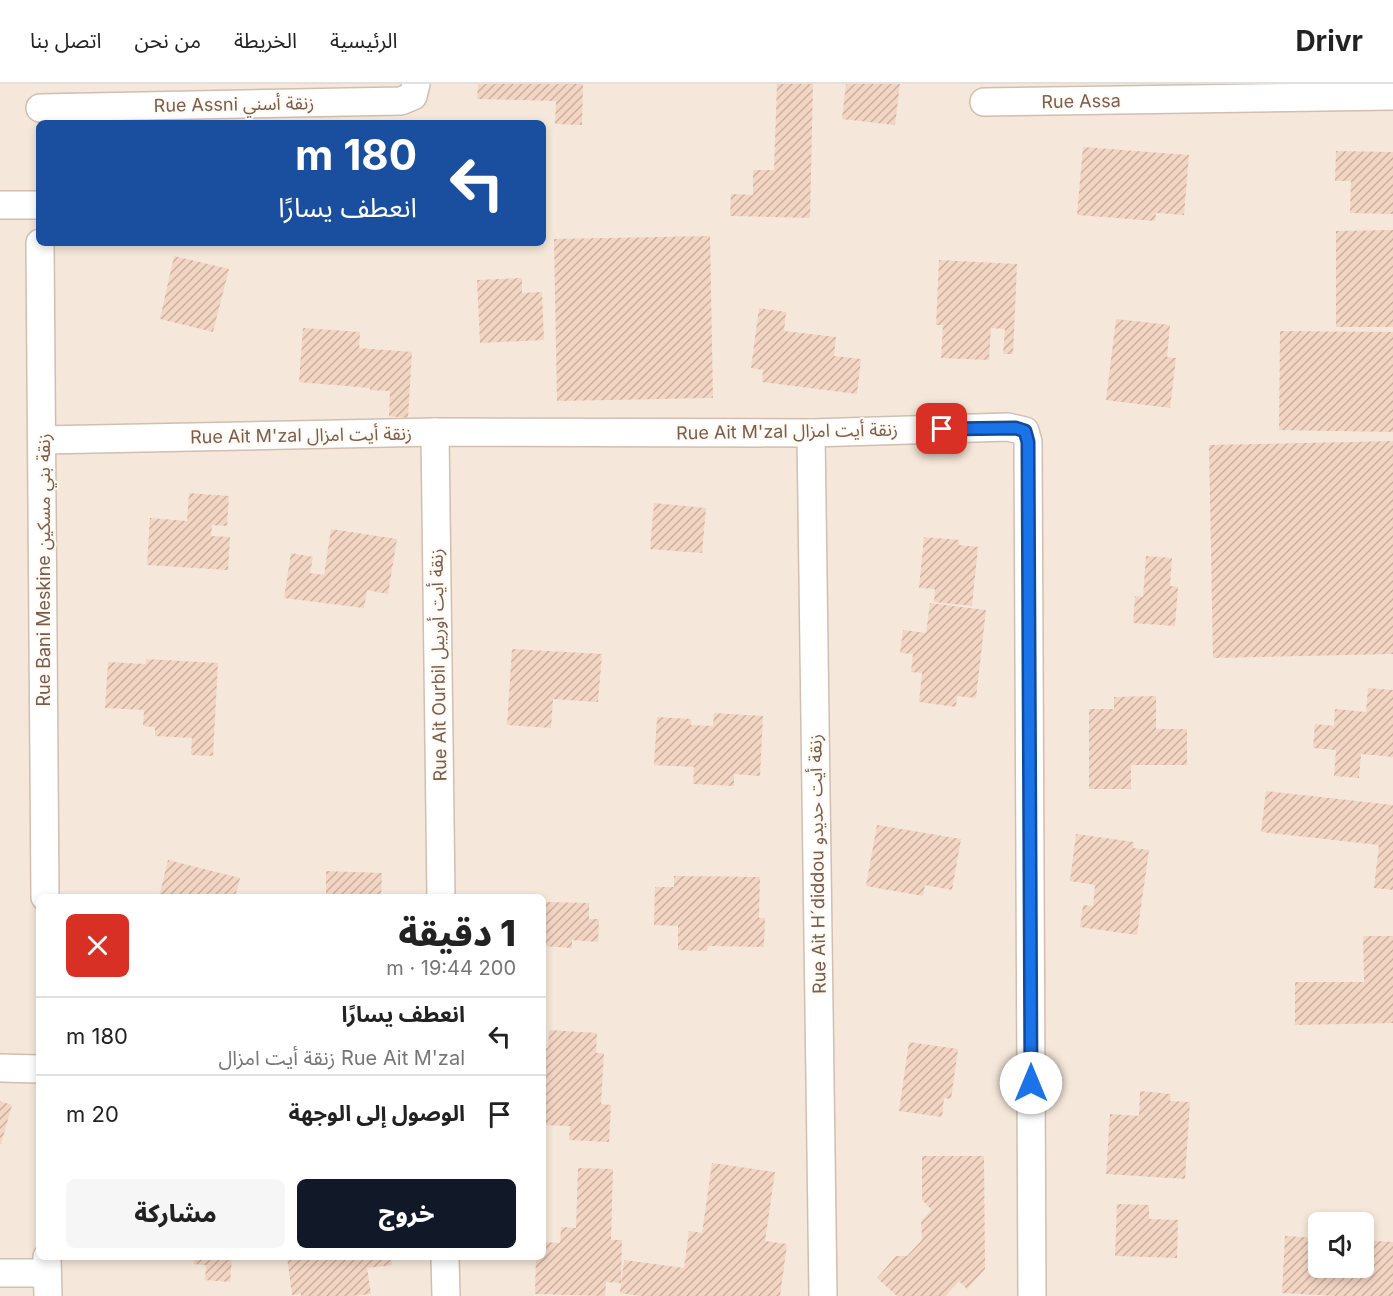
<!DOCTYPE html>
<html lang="ar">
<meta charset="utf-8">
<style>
body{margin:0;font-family:Inter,"Noto Sans Arabic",sans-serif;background:#f6f6f6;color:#222;direction:rtl;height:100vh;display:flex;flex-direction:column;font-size:22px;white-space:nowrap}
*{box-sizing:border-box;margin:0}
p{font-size:20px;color:#767676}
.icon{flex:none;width:33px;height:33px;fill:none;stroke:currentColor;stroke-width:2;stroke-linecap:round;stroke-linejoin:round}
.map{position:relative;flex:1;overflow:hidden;direction:ltr}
.drawer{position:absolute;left:36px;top:810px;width:510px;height:366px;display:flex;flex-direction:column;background:#fff;border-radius:9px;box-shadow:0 3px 9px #0003;direction:rtl}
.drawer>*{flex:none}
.hud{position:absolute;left:36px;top:36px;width:510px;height:126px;border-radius:9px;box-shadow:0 3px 9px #0003;direction:rtl;background:#1a4fa0;color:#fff;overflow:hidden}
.controls{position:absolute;left:1308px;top:1128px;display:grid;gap:12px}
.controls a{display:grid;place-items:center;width:66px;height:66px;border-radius:9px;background:#fff;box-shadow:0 3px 9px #0003;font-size:30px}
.pin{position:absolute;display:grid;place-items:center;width:51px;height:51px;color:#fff;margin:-26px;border-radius:12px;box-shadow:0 3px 9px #0006}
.me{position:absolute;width:66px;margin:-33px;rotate:0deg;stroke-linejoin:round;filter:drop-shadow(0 0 4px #0008)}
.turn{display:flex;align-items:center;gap:21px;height:126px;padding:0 30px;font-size:27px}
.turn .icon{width:78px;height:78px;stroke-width:2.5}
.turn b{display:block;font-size:42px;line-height:51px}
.round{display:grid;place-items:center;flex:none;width:63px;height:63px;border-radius:9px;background:#f6f6f6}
.head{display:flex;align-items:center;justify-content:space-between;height:102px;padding:0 30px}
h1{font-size:36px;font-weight:800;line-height:45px}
.primary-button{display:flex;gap:12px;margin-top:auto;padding:12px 30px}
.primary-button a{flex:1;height:69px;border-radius:9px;background:#111827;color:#fff;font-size:24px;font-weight:800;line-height:69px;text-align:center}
.primary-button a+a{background:#f6f6f6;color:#222}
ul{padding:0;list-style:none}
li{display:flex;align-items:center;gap:18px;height:78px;padding:0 30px;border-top:2px solid #e0e0e0}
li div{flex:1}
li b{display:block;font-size:22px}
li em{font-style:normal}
header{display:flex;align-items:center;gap:36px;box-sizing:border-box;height:84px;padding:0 30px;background:#fff;border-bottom:2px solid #e0e0e0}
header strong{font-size:28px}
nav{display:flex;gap:33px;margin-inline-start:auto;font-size:21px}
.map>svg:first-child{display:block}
</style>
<header>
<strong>Drivr</strong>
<nav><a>الرئيسية</a><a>الخريطة</a><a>من نحن</a><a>اتصل بنا</a></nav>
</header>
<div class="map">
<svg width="1393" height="1212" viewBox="0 0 1393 1212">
<defs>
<pattern id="building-hatch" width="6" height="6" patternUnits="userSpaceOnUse" patternTransform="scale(1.5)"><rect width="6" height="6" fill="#f3d5c3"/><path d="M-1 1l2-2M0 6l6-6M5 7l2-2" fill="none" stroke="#cab0a1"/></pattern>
</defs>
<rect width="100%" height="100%" fill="#fdf6ec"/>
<path fill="#f5e8da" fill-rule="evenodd" d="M0,0H1393V1212H0ZM39,39H543V159H39ZM39,813H543V1173H39ZM1318,1138H1364V1184H1318Z"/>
<g fill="url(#building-hatch)">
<polygon points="478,0 583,0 582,41 555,40 556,17 477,15"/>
<polygon points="777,0 813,0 810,134 730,132 731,110 753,111 753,86 774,86"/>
<polygon points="846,0 900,0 895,41 842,35"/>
<polygon points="1083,63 1189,71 1184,131 1156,129 1155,137 1077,131"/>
<polygon points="1336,67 1393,68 1393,130 1350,129 1351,97 1335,97"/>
<polygon points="1393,146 1393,243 1336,243 1336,147"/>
<polygon points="710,152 713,314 557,317 554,155"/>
<polygon points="174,172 229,185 213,248 160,235"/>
<polygon points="939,176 1017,180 1013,270 1003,270 1005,245 991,244 989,276 941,274 943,241 936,241"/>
<polygon points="522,194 522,209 542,208 544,256 480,259 477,196"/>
<polygon points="759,224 786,228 784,247 836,253 834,272 861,275 857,310 762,298 763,286 751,284"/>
<polygon points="1116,235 1170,241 1167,273 1176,274 1170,324 1106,316"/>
<polygon points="303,244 360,248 359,264 412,268 408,334 389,332 390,307 370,306 370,304 299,298"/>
<polygon points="1280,247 1393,248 1393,348 1279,346"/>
<polygon points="1393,357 1393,570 1213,574 1209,361"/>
<polygon points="189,409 229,412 227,442 212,441 211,452 230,453 228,486 147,481 150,434 187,437"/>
<polygon points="654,419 706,424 702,469 650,465"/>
<polygon points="331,445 397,455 388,510 367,506 364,524 284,514 291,469 313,473 310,489 324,491"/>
<polygon points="924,453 959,456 959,461 978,463 972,522 934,518 935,505 919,504"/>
<polygon points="1146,472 1172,474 1170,502 1178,503 1175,542 1133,539 1135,512 1143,513"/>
<polygon points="930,519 986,526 976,614 957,612 956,623 919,618 922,589 911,588 913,570 900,569 903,546 926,549"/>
<polygon points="512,565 602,570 598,618 553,615 551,644 507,641"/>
<polygon points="146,575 218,579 213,672 191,671 192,654 155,652 155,643 143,642 144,626 105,624 108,578 146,580"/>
<polygon points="1368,604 1393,606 1393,673 1361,670 1359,694 1334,692 1336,666 1313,664 1315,640 1334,642 1335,625 1366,628"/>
<polygon points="1156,612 1156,645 1187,645 1187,681 1131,681 1131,705 1089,705 1089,625 1114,625 1114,613"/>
<polygon points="714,629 763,632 760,692 734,690 734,702 693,700 694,683 654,681 657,633 691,635 691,641 713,642"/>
<polygon points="1266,707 1393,721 1393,806 1374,804 1379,761 1261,748"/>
<polygon points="877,741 961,755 952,806 925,801 923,812 866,802"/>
<polygon points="1076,750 1134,758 1133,764 1149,766 1137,851 1080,843 1083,821 1093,822 1095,801 1070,797"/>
<polygon points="168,776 240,794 235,813 159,813"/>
<polygon points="326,787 382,789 381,813 326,813"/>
<polygon points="674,792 760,793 759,834 765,834 764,863 708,862 707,867 678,866 678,842 654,841 655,803 674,803"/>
<polygon points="543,818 589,819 589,835 599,835 598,858 572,856 572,864 543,862"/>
<polygon points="1363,852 1393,852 1393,939 1295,941 1295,898 1364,898"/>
<polygon points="549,946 597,949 596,969 604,969 601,1020 611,1021 609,1058 569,1056 570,1042 543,1041 543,964 548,964"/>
<polygon points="909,958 958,965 951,1015 944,1014 942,1033 899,1027"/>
<polygon points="1140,1007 1171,1010 1170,1017 1190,1018 1185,1095 1106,1090 1110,1030 1139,1032"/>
<polygon points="0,1017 12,1021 1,1060 0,1060"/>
<polygon points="922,1072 984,1072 985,1185 967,1205 959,1197 946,1212 897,1212 877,1194 896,1172 907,1172 922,1156 921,1137 932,1126 922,1116"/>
<polygon points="712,1079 775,1088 765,1157 787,1160 780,1212 641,1212 620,1209 624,1176 684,1184 689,1147 702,1149"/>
<polygon points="578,1084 613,1085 611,1156 622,1156 621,1199 606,1198 605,1212 535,1210 536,1173 543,1173 543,1158 560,1159 561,1143 576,1144"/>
<polygon points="1117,1120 1149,1121 1149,1135 1178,1136 1177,1174 1115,1172"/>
<polygon points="1285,1152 1318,1154 1318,1184 1364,1184 1364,1156 1393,1158 1393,1212 1337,1212 1282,1209"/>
<polygon points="194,1173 232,1173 230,1198 205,1196 206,1181 194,1180"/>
<polygon points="287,1173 391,1173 392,1181 367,1184 371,1210 351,1212 301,1212 301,1210 292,1211"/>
</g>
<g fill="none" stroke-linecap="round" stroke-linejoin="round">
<g stroke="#d1beb0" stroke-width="30">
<g id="minor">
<polyline points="984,18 1393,12"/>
<polyline points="40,24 401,17 413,12 416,0"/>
<polyline points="0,121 39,121"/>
<polyline points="40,159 45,813"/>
<polyline points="435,348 441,813"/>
<polyline points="811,349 823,1212"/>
<polyline points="42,356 435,348 811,349 1008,343 1025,347 1028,358 1032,1212"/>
<polyline points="0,984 39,985"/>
<polyline points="47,1173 48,1212"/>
<polyline points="445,1173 446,1212"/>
<polyline points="0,1189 47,1189"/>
</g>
</g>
<use href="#minor" stroke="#fff" stroke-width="27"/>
</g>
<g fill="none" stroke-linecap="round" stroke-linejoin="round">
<g stroke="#114b97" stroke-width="15">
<polyline id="route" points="942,345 1016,344 1025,347 1028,358 1031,999"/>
</g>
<use href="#route" stroke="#1a73e8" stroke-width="10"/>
</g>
<g text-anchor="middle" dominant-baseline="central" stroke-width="4.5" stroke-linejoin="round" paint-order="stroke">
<g font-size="18" fill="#7a5c4d" stroke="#fffaf3">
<text transform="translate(1081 17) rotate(-1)">Rue Assa</text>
<text transform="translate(234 20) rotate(-1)">Rue Assni زنقة أسني</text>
<text transform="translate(787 347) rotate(-1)">Rue Ait M'zal زنقة أيت امزال</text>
<text transform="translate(301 351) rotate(-1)">Rue Ait M'zal زنقة أيت امزال</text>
<text transform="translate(43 486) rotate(-90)">Rue Bani Meskine زنقة بني مسكين</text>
<text transform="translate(438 581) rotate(-91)">Rue Ait Ourbil زنقة أيت أوريبل</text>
<text transform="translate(817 780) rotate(-91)">Rue Ait H´diddou زنقة أيت حديدو</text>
</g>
</g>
</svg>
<div class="controls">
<a><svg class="icon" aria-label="sound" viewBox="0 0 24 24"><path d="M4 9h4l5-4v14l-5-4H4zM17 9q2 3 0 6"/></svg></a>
</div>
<div class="pin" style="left:942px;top:345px;background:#d93025"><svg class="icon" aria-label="arrive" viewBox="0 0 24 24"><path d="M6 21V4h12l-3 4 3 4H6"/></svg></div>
<svg class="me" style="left:1031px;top:999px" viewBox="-20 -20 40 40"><circle r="19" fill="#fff"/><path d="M0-13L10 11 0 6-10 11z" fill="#1a73e8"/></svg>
<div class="hud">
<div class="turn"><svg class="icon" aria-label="left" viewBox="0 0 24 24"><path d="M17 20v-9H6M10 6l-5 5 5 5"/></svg><div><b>180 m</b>انعطف يسارًا</div></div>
</div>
<section class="drawer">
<div class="head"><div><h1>1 دقيقة</h1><p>200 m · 19:44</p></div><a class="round" style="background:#d93025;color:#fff"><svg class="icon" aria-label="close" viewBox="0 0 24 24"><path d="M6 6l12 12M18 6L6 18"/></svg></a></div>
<ul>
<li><svg class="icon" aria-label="left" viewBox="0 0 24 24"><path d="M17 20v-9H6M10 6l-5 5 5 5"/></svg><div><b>انعطف يسارًا</b><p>Rue Ait M'zal زنقة أيت امزال</p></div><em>180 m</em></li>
<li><svg class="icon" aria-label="arrive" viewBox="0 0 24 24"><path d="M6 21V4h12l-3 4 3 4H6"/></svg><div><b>الوصول إلى الوجهة</b></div><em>20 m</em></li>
</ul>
<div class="primary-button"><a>خروج</a><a>مشاركة</a></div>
</section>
</div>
